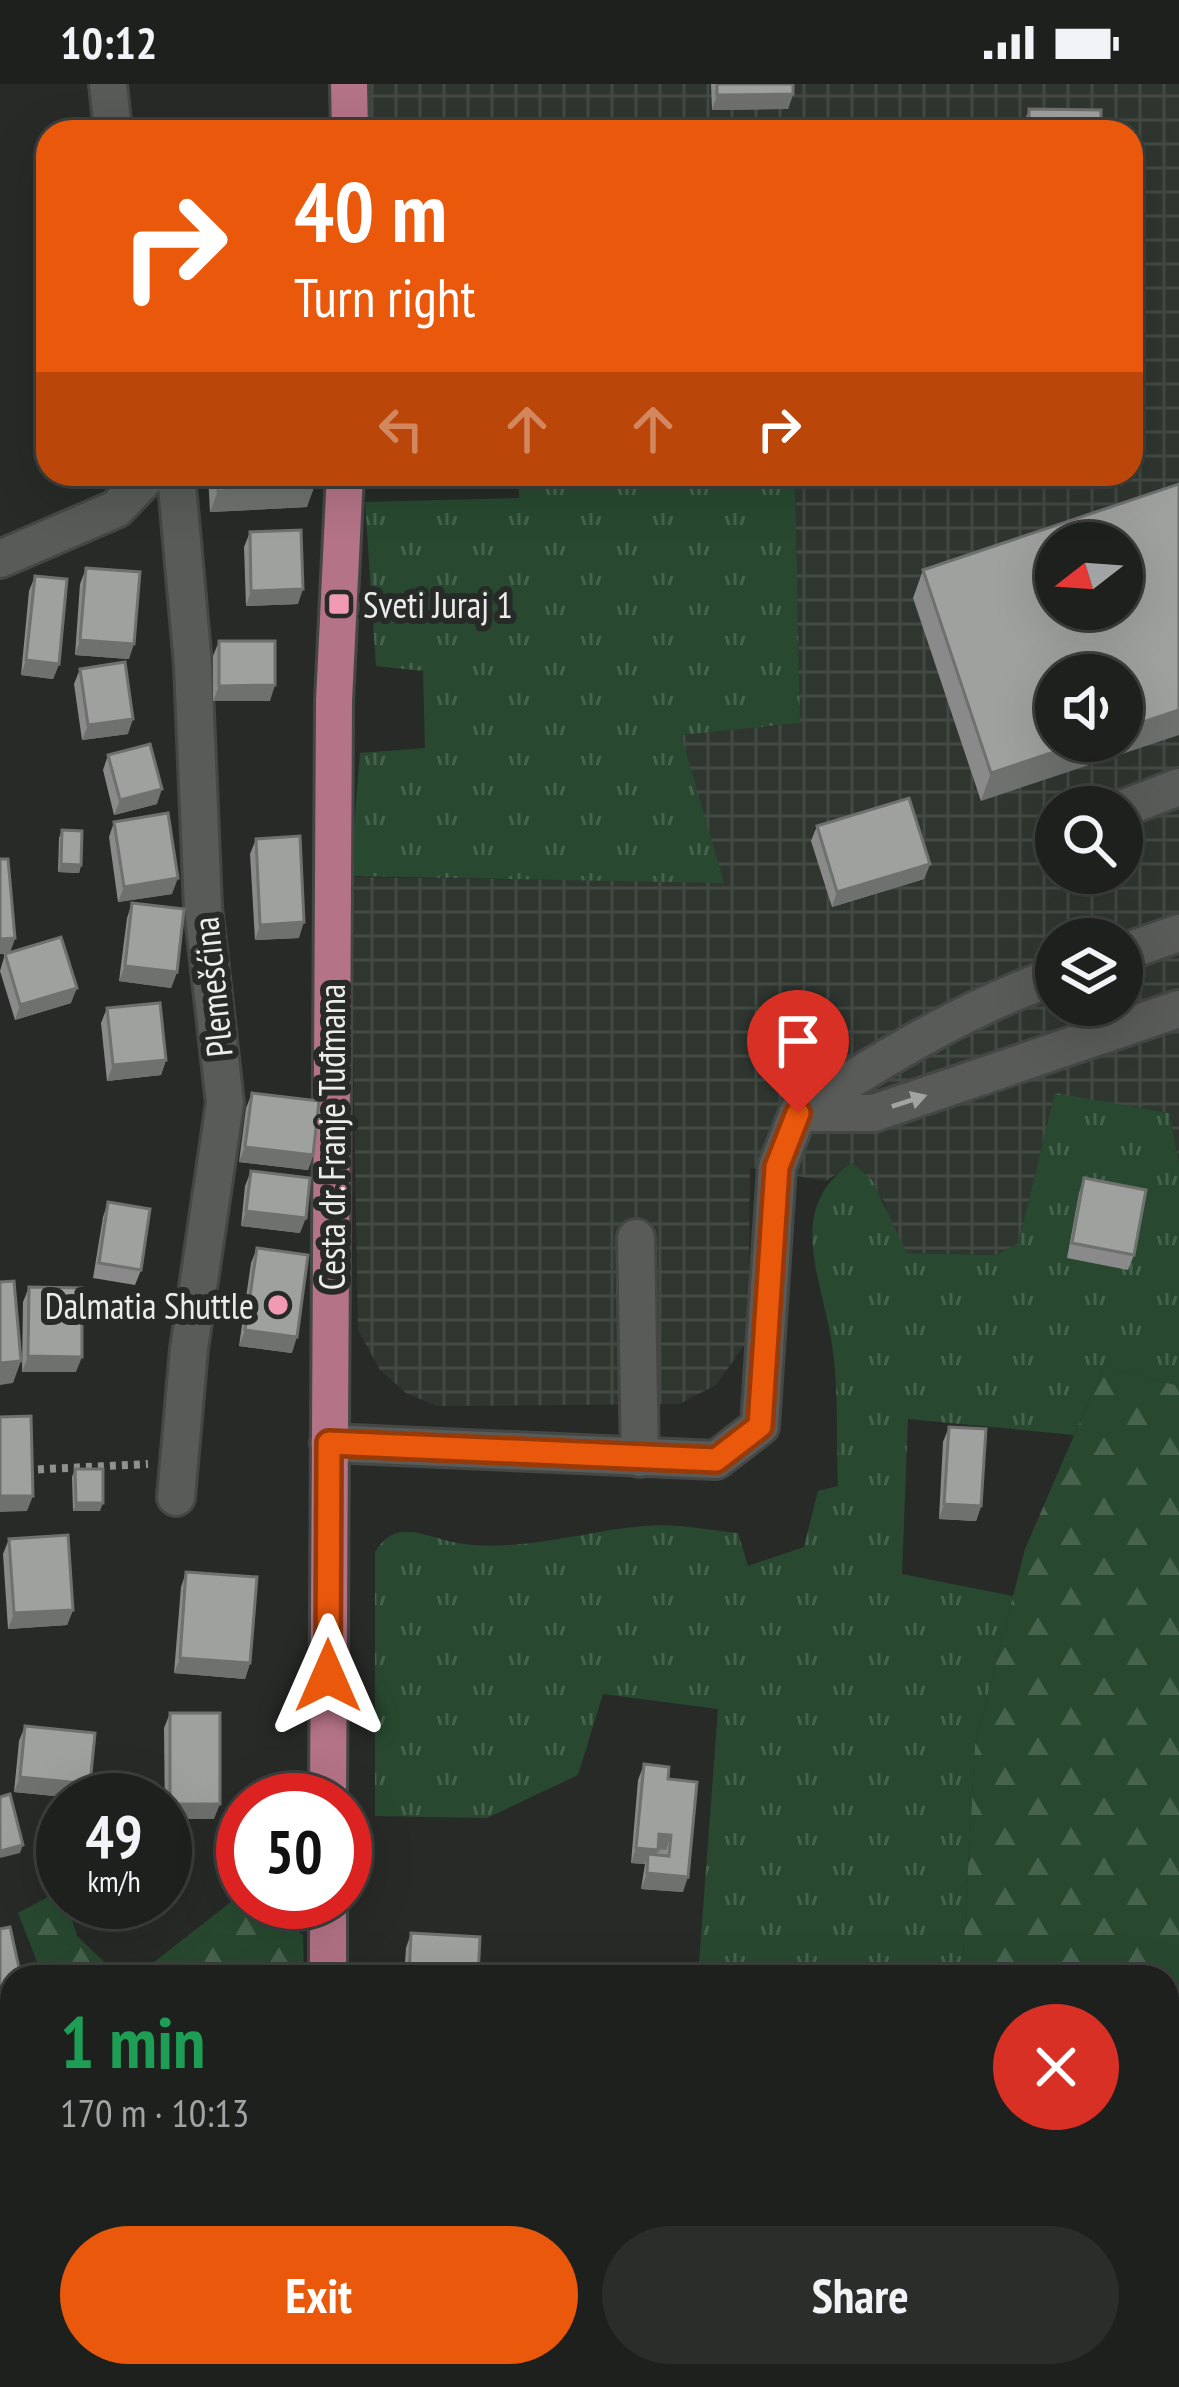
<!DOCTYPE html>
<meta charset="utf-8">
<style>
body{margin:0;font-family:"PT Sans Narrow",sans-serif;background:#2b2d2b;color:#f1f3f6;height:100vh;display:flex;flex-direction:column;font-size:45px;white-space:nowrap}
*{box-sizing:border-box;margin:0}
p{font-size:39px;color:#a1a3a4}
.icon{flex:none;width:66px;height:66px;fill:none;stroke:currentColor;stroke-width:2;stroke-linecap:round;stroke-linejoin:round}
.map{position:relative;flex:1;overflow:hidden}
.sheet{position:absolute;left:0px;top:1881px;width:1179px;height:423px;display:flex;flex-direction:column;background:#1e201e;border-radius:36px 36px 0 0;box-shadow:0 12px 48px #0002,0 0 0 3px #3c3e3c}
.sheet>*{flex:none}
.guide{position:absolute;left:36px;top:36px;width:1107px;height:366px;border-radius:36px;box-shadow:0 12px 48px #0002,0 0 0 3px #3c3e3c;background:#ea580c;color:#fff;overflow:hidden}
.needle{width:78px;rotate:253deg}
.fabs{position:absolute;left:1035px;top:438px;display:grid;gap:24px}
.fabs a{display:grid;place-items:center;width:108px;height:108px;border-radius:50%;background:#1e201e;box-shadow:0 12px 48px #0002,0 0 0 3px #3c3e3c;font-size:60px}
.speed{position:absolute;left:36px;top:1689px;display:flex;gap:24px;font-size:60px;font-weight:700;text-align:center}
.speed>*{display:grid;place-content:center;width:156px;height:156px;border-radius:50%;background:#1e201e;box-shadow:0 12px 48px #0002,0 0 0 3px #3c3e3c;line-height:1}
.speed small{font-size:30px;font-weight:400}
.speed .limit{border:18px solid #d22;background:#fff;color:#111}
.pin{position:absolute;display:grid;place-items:center;width:102px;height:102px;color:#fff;margin:-123px -51px;border-radius:50% 50% 50% 0;rotate:-45deg;box-shadow:0 0 12px #0007}
.pin .icon{rotate:45deg}
.me{position:absolute;width:132px;margin:-66px;rotate:0deg;stroke-linejoin:round;filter:drop-shadow(0 0 9px #0008)}
.turn{display:flex;align-items:center;gap:42px;height:252px;padding:0 60px;font-size:54px}
.turn .icon{width:156px;height:156px;stroke-width:2.5}
.turn b{display:block;font-size:84px;line-height:102px}
.lanes{display:flex;align-items:center;height:114px;padding:0 60px;background:#0003;justify-content:center;gap:60px;direction:ltr}
.lanes .off{opacity:.35}
.round{display:grid;place-items:center;flex:none;width:126px;height:126px;border-radius:63px;background:#2b2d2b}
.overview{display:flex;align-items:center;justify-content:space-between;height:204px;padding:0 60px}
h1{font-size:72px;font-weight:700;line-height:90px;color:#1e9e55}
.action{display:flex;gap:24px;margin-top:auto;padding:24px 60px}
.action a{flex:1;height:138px;border-radius:72px;background:#ea580c;color:#fff;font-size:48px;font-weight:700;line-height:138px;text-align:center}
.action a+a{background:#2b2d2b;color:#f1f3f6}
.status{display:flex;justify-content:space-between;align-items:center;height:84px;padding:0 60px;background:#1e201e;direction:ltr}
.status svg{height:33px;fill:currentColor}
.map>svg:first-child{display:block}
</style>
<div class="status"><b>10:12</b><svg viewBox="0 0 49 12"><path d="M0 12V9h3v3zM5 12V6h3v6zM10 12V3h3v9zM15 12V0h3v12zM26 1h20v11H26zM47 4h2v5h-2z"/></svg></div>
<div class="map">
<svg width="1179" height="2303" viewBox="0 0 1179 2303">
<defs>
<pattern id="industrial-grid" width="8" height="8" patternUnits="userSpaceOnUse" patternTransform="scale(3)"><rect width="8" height="8" fill="#2f3630"/><path d="M0 4h8M4 0v8" fill="none" stroke="#434a44"/></pattern>
<pattern id="grass-tufts" width="24" height="20" patternUnits="userSpaceOnUse" patternTransform="scale(3)"><rect width="24" height="20" fill="#284930"/><path d="M3 7l-1-3M5 7V3M7 7l1-3M15 17l-1-3M17 17v-4M19 17l1-3" fill="none" stroke="#47634e"/></pattern>
<pattern id="forest-firs" width="22" height="20" patternUnits="userSpaceOnUse" patternTransform="scale(3)"><rect width="22" height="20" fill="#284930"/><path d="M5 1l3.5 6h-7zM16 11l3.5 6h-7z" fill="#47634e"/></pattern>
</defs>
<rect width="100%" height="100%" fill="#282a28"/>
<g fill="url(#industrial-grid)" fill-rule="evenodd">
<path d="M370,0H1179V1078L1169,1029L1055,1010L1018,1160L996,1171L906,1169L895,1153L884,1117L853,1079L826,1097L750,1084L748,1256L716,1301L679,1320L437,1322L406,1309L380,1286L358,1246L350,793L723,798L680,651L800,639L795,390H1131V48H370ZM1056,459H1122V525H1056ZM1056,591H1122V657H1056ZM1056,723H1122V789H1056ZM1056,855H1122V921H1056Z"/>
<polygon points="655,2292 905,2292 916,2303 655,2303"/>
</g>
<g fill="url(#grass-tufts)">
<polygon points="519,390 795,390 800,639 681,651 724,799 350,792 360,669 425,664 423,587 376,582 365,418 519,414"/>
<path d="M1055,1009L1169,1029L1179,1078V1302L1104,1282L1074,1351L908,1335L902,1490L1013,1512L975,1661L962,1893H698L718,1625L603,1610L578,1691L487,1734L375,1732V1468C395,1437 416,1449 448,1457C512,1472 580,1447 644,1442C674,1439 708,1446 738,1449L748,1482L804,1463L818,1407L838,1402C836,1355 839,1305 832,1260C822,1194 784,1124 852,1079L872,1096L907,1169L996,1171L1018,1160Z"/>
<polygon points="1179,1962 1179,2303 916,2303 905,2292 1167,2292 1167,1987"/>
<polygon points="79,2292 309,2292 309,2303 78,2303"/>
<polygon points="387,2292 655,2292 655,2303 386,2303"/>
</g>
<g fill="url(#forest-firs)">
<polygon points="1104,1282 1179,1302 1179,1962 1167,1987 1167,1893 962,1893 975,1661 1025,1465"/>
<polygon points="63,1805 77,1852 120,1893 43,1893 18,1829"/>
<polygon points="240,1811 303,1851 304,1893 135,1893"/>
</g>
<g fill="none" stroke-linecap="round" stroke-linejoin="round">
<g stroke="#454745" stroke-width="42">
<g id="minor">
<polyline points="108,0 113,48"/>
<polyline points="176,390 193,581 203,823 225,1019 189,1265 176,1413"/>
<polyline points="0,475 116,425 150,390"/>
<polyline points="1127,723 1179,703"/>
<polyline points="1122,869 1179,849"/>
<path d="M798,1029C881,976 963,925 1056,892"/>
<polyline points="636,1154 640,1374"/>
<polyline points="329,1359 716,1376 760,1342 777,1083 798,1029 874,1029 1179,925"/>
<polyline points="868,2292 880,2303"/>
</g>
</g>
<g stroke="#454745" stroke-width="42">
<g id="major">
<polyline points="349,0 350,48"/>
<polyline points="328,1716 334,617 345,390"/>
<polyline points="328,1818 328,1893"/>
<polyline points="329,2292 329,2303"/>
</g>
</g>
<polyline stroke="#8f918f" stroke-width="8" stroke-dasharray="6 6" stroke-linecap="butt" points="26,1386 148,1380"/>
<use href="#minor" stroke="#595b59" stroke-width="36"/>
<use href="#major" stroke="#b47387" stroke-width="36"/>
</g>
<g fill="#898a89">
<polygon points="711,0 793,0 793,10 788,25 712,26"/>
<polygon points="1029,25 1101,48 1021,48"/>
<polygon points="208,390 314,390 307,423 210,428"/>
<polygon points="1179,400 981,717 913,514 923,486"/>
<polygon points="250,448 298,520 246,522 244,463"/>
<polygon points="86,484 129,575 75,571 80,500"/>
<polygon points="35,492 59,580 53,595 21,591 29,507"/>
<polygon points="219,557 270,617 213,617 213,572"/>
<polygon points="80,585 128,650 82,656 74,600"/>
<polygon points="108,671 157,720 114,731 103,686"/>
<polygon points="114,738 172,810 118,818 109,753"/>
<polygon points="817,742 930,780 924,795 832,823 811,757"/>
<polygon points="62,746 81,781 79,789 58,788 59,754"/>
<polygon points="256,755 299,854 255,856 250,770"/>
<polygon points="132,819 177,888 171,904 119,897 127,834"/>
<polygon points="15,854 10,868 71,919 15,936 0,887 5,870 0,870"/>
<polygon points="107,924 166,976 161,991 107,997 101,939"/>
<polygon points="252,1009 313,1071 308,1086 239,1078 246,1024"/>
<polygon points="251,1087 300,1149 241,1142 245,1102"/>
<polygon points="1084,1094 1134,1171 1128,1186 1067,1174 1079,1109"/>
<polygon points="108,1118 141,1186 135,1201 93,1194 103,1133"/>
<polygon points="257,1164 292,1269 239,1262 251,1179"/>
<polygon points="29,1203 76,1288 22,1288 23,1218"/>
<polygon points="949,1343 981,1422 976,1437 939,1435 943,1358"/>
<polygon points="75,1385 100,1427 73,1427 72,1393"/>
<polygon points="9,1455 73,1526 67,1541 8,1545 3,1470"/>
<polygon points="186,1488 250,1579 245,1595 174,1589 181,1503"/>
<polygon points="170,1629 214,1735 165,1735 164,1644"/>
<polygon points="25,1642 90,1700 85,1715 14,1708 19,1657"/>
<polygon points="644,1680 668,1695 683,1808 641,1805 645,1780 631,1779 638,1696"/>
<polygon points="411,1849 478,1893 404,1893 406,1864"/>
<polygon points="12,2088 12,2292 40,2303 0,2303 0,2154"/>
</g>
<g fill="#6f716f">
<polygon points="793,10 788,25 712,26 717,11"/>
<polygon points="315,401 307,423 210,428 218,407"/>
<polygon points="303,505 298,520 246,522 251,507"/>
<polygon points="80,556 134,560 129,575 75,571"/>
<polygon points="26,576 59,580 53,595 21,591"/>
<polygon points="275,601 270,617 213,617 219,602"/>
<polygon points="1179,626 1179,651 981,717 991,689 1087,657 1122,657 1122,645"/>
<polygon points="133,635 128,650 82,656 88,641"/>
<polygon points="162,705 157,720 114,731 120,716"/>
<polygon points="61,780 81,781 79,789 58,788"/>
<polygon points="930,780 924,795 832,823 837,808"/>
<polygon points="178,794 172,810 118,818 124,803"/>
<polygon points="304,838 299,854 255,856 260,841"/>
<polygon points="15,854 10,869 0,870 0,855"/>
<polygon points="125,882 177,888 171,904 119,897"/>
<polygon points="77,904 71,919 15,936 20,921"/>
<polygon points="166,976 161,991 107,997 113,981"/>
<polygon points="245,1063 313,1071 308,1086 239,1078"/>
<polygon points="246,1127 306,1134 300,1149 241,1142"/>
<polygon points="245,1246 297,1253 292,1269 239,1262"/>
<polygon points="28,1272 82,1273 76,1288 22,1288"/>
<polygon points="21,1277 13,1299 0,1301 0,1279"/>
<polygon points="0,1412 33,1412 27,1427 0,1428"/>
<polygon points="76,1419 103,1419 100,1427 73,1427"/>
<polygon points="944,1420 981,1422 976,1437 939,1435"/>
<polygon points="73,1526 67,1541 8,1545 14,1529"/>
<polygon points="180,1574 250,1579 245,1595 174,1589"/>
<polygon points="20,1693 90,1700 85,1715 14,1708"/>
<polygon points="170,1720 220,1720 214,1735 165,1735"/>
<polygon points="659,1750 671,1751 666,1766 654,1765"/>
<polygon points="23,1761 20,1769 0,1774 0,1767"/>
<polygon points="636,1764 658,1766 653,1781 648,1770 645,1780 631,1779"/>
<polygon points="647,1789 688,1793 683,1808 641,1805"/>
<polygon points="12,1904 12,1918 0,1921 0,1907"/>
</g>
<g fill="#9fa19f" stroke="#6f716f" stroke-width="3" fill-rule="evenodd">
<polygon points="717,0 793,0 793,10 717,11"/>
<polygon points="1029,25 1101,26 1101,48 1029,48"/>
<polygon points="217,390 314,390 315,401 218,407"/>
<path d="M1179,400V626L1122,645V591H1056V657H1087L991,689L923,486ZM1056,459H1122V525H1056Z"/>
<polygon points="301,446 303,505 251,507 250,448"/>
<polygon points="86,484 140,488 134,560 80,556"/>
<polygon points="35,492 67,495 59,580 26,576"/>
<polygon points="219,557 275,557 275,601 219,602"/>
<polygon points="125,578 133,635 88,641 80,585"/>
<polygon points="150,660 162,705 120,716 108,671"/>
<polygon points="909,714 930,780 837,808 817,742"/>
<polygon points="168,729 178,794 124,803 114,738"/>
<polygon points="62,746 82,747 81,781 61,780"/>
<polygon points="300,752 304,838 260,841 256,755"/>
<polygon points="0,775 8,775 15,854 0,855"/>
<polygon points="132,819 184,825 177,888 125,882"/>
<polygon points="61,853 77,904 20,921 5,870"/>
<polygon points="160,919 166,976 113,981 107,924"/>
<polygon points="252,1009 319,1017 313,1071 245,1063"/>
<polygon points="251,1087 310,1094 306,1134 246,1127"/>
<polygon points="1084,1094 1146,1106 1134,1171 1072,1159"/>
<polygon points="108,1118 150,1125 141,1186 99,1179"/>
<polygon points="257,1164 308,1171 297,1253 245,1246"/>
<polygon points="14,1197 21,1277 0,1279 0,1198"/>
<polygon points="29,1203 82,1204 82,1273 28,1272"/>
<polygon points="31,1332 33,1412 0,1412 0,1333"/>
<polygon points="949,1343 986,1345 981,1422 944,1420"/>
<polygon points="75,1385 103,1385 103,1419 76,1419"/>
<polygon points="68,1451 73,1526 14,1529 9,1455"/>
<polygon points="186,1488 257,1493 250,1579 180,1574"/>
<rect x="170" y="1629" width="50" height="91"/>
<polygon points="25,1642 95,1649 90,1700 20,1693"/>
<polygon points="644,1680 669,1683 668,1695 697,1698 688,1793 647,1789 648,1770 669,1772 671,1751 659,1750 658,1766 636,1764"/>
<polygon points="10,1710 23,1761 0,1767 0,1713"/>
<polygon points="10,1843 21,1893 12,1893 12,1904 0,1907 0,1845"/>
<polygon points="411,1849 480,1853 478,1893 409,1893"/>
<polygon points="12,2109 12,2292 42,2292 40,2303 0,2301 0,2177"/>
</g>
<defs><path id="oneway-solid" d="M-6-.8H1V-3.2L6.5 0L1 3.2V.8H-6Z" transform="scale(3)"/></defs>
<use fill="#a2a4a2" href="#oneway-solid" transform="translate(909 1017) rotate(-18)"/>
<g fill="none" stroke-linecap="round" stroke-linejoin="round">
<g stroke="#983908" stroke-width="30">
<polyline id="route" points="328,1592 329,1359 716,1376 760,1342 777,1083 798,1029"/>
</g>
<use href="#route" stroke="#ea580c" stroke-width="21"/>
</g>
<g fill="#f19ab3" stroke="#282a28" stroke-width="4.5">
<rect x="327" y="508" width="24" height="24" rx="6"/>
<circle cx="278" cy="1221" r="12"/>
</g>
<g text-anchor="middle" dominant-baseline="central" stroke-width="12" stroke-linejoin="round" paint-order="stroke">
<g font-size="36" fill="#ebeceb" stroke="#282a28" text-anchor="start">
<text x="363" y="520">Sveti Juraj 1</text>
<text x="254" y="1221" text-anchor="end">Dalmatia Shuttle</text>
</g>
<g font-size="36" fill="#ebeceb" stroke="#282a28">
<text transform="translate(212 903) rotate(-96)">Plemešćina</text>
<text transform="translate(331 1053) rotate(-90)">Cesta dr. Franje Tuđmana</text>
</g>
</g>
</svg>
<div class="fabs">
<a><svg class="needle" viewBox="-14 -14 28 28"><path d="M0-13l5 13h-10z" fill="#e53935"/><path d="M0 13l5-13h-10z" fill="#a1a3a4"/></svg></a>
<a><svg class="icon" aria-label="sound" viewBox="0 0 24 24"><path d="M4 9h4l5-4v14l-5-4H4zM17 9q2 3 0 6"/></svg></a>
<a><svg class="icon" aria-label="search" viewBox="0 0 24 24"><circle cx="10" cy="10" r="6"/><path d="M15 15l6 6"/></svg></a>
<a><svg class="icon" aria-label="layers" viewBox="0 0 24 24"><path d="M12 4l9 5-9 5-9-5zM3 14l9 5 9-5"/></svg></a>
</div>
<div class="speed"><div>49<small>km/h</small></div><div class="limit">50</div></div>
<div class="pin" style="left:798px;top:1029px;background:#d93025"><svg class="icon" aria-label="arrive" viewBox="0 0 24 24"><path d="M6 21V4h12l-3 4 3 4H6"/></svg></div>
<svg class="me" style="left:328px;top:1592px" viewBox="-20 -20 40 40"><path d="M0-17L14 15 0 8-14 15z" fill="#ea580c" stroke="#fff" stroke-width="4"/></svg>
<div class="guide">
<div class="turn"><svg class="icon" aria-label="right" viewBox="0 0 24 24"><path d="M7 20v-9h11M14 6l5 5-5 5"/></svg><div><b>40 m</b>Turn right</div></div>
<div class="lanes"><svg class="icon off" aria-label="left" viewBox="0 0 24 24"><path d="M17 20v-9H6M10 6l-5 5 5 5"/></svg><svg class="icon off" aria-label="ahead" viewBox="0 0 24 24"><path d="M12 20V5M6 11l6-6 6 6"/></svg><svg class="icon off" aria-label="ahead" viewBox="0 0 24 24"><path d="M12 20V5M6 11l6-6 6 6"/></svg><svg class="icon" aria-label="right" viewBox="0 0 24 24"><path d="M7 20v-9h11M14 6l5 5-5 5"/></svg></div>
</div>
<section class="sheet">
<div class="overview"><div><h1>1 min</h1><p>170 m · 10:13</p></div><a class="round" style="background:#d93025;color:#fff"><svg class="icon" aria-label="close" viewBox="0 0 24 24"><path d="M6 6l12 12M18 6L6 18"/></svg></a></div>
<div class="action"><a>Exit</a><a>Share</a></div>
</section>
</div>
